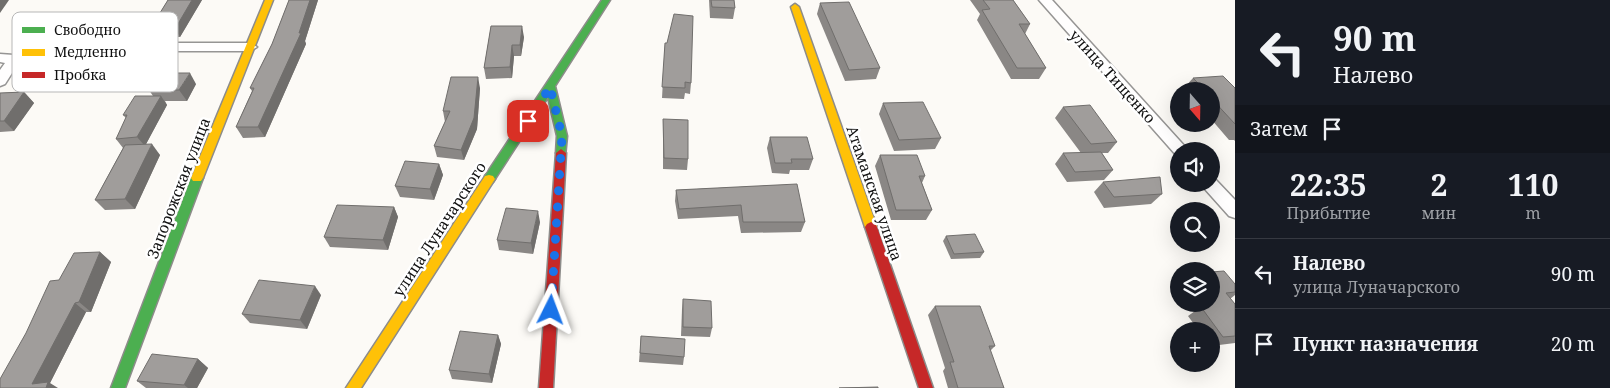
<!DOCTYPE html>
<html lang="ru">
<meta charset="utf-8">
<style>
body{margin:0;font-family:"Noto Serif",serif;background:#242831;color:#f1f3f6;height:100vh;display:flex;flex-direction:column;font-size:19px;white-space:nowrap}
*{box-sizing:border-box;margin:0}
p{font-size:16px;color:#9ea1a6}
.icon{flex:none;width:28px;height:28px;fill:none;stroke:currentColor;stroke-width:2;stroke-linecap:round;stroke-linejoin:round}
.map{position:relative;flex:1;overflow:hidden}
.sheet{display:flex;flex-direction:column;background:#171b24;width:375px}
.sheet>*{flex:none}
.banner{background:#171b24;color:#f1f3f6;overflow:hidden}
.needle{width:32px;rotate:160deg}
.buttons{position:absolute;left:1170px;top:82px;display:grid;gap:10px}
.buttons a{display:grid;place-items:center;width:50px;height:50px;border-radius:50%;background:#171b24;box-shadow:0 5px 20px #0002;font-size:25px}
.pin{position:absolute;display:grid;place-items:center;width:42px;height:42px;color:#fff;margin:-21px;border-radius:10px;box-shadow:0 2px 8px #0006}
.me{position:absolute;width:55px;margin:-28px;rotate:3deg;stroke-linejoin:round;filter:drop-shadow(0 0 4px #0008)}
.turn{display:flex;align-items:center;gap:18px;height:105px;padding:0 15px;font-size:22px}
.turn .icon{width:65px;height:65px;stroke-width:2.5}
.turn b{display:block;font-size:35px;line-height:42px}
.then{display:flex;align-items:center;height:48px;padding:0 15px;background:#0003;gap:10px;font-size:19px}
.eta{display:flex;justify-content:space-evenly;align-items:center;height:85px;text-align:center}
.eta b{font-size:30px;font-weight:700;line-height:35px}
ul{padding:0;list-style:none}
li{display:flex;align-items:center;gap:15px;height:70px;padding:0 15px;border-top:1px solid #363941}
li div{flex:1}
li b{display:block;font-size:19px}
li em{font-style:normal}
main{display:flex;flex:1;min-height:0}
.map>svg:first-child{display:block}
</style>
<main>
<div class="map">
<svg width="1235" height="388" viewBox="0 0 1235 388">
<rect width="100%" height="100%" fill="#fcfaf6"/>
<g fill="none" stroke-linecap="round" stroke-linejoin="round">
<g stroke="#969594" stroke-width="3">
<g id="street">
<polygon points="1039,0 1052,0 1189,151 1179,151 1179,156 1176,155"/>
<polygon points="59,43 250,43 257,47 250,51 59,51 19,62 5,84 0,86 0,70 5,63 0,62 0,54 14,55"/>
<polygon points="1211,178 1216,180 1235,200 1235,218 1229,216 1204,188 1202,184 1211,184"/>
</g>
</g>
<g stroke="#8d8c8a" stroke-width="3">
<g id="fast">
<polygon points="602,0 610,0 555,86 567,136 565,156 561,157 556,153 557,136 548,97 493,182 485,182 483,179 485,176"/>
<polygon points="197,174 203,178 125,388 111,388 191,178"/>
</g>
</g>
<g stroke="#8d8c8a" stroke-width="3">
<g id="slow">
<polygon points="265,0 273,0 203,178 201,181 193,181 191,178"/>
<polygon points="795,4 799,7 877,227 875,230 867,230 865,227 791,7"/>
<polygon points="489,175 493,176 495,179 493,182 361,388 346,388 485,176"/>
</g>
</g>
<g stroke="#8d8c8a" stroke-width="3">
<g id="jam">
<polygon points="561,149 566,153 553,388 539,388 556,153"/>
<polygon points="871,222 875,224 877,227 933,388 919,388 865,227 867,224"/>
</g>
</g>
<use href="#street" fill="#fffefe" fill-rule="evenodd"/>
<use href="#fast" fill="#4caf50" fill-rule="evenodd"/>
<use href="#slow" fill="#ffc107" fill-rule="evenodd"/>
<use href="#jam" fill="#c62828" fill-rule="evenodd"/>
</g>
<g fill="#8a8785">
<polygon points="168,0 202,0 180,37 155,37 150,29"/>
<polygon points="289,0 318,0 305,41 306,44 265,137 243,138 236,127 252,91 250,88 272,44"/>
<polygon points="709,0 734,0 735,8 733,19 710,18"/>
<polygon points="970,0 1013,0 1030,24 1025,34 1046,68 1039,79 1011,79 977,20 980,14"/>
<polygon points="820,3 880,68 876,79 845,81 817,14"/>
<polygon points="491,26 524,37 521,56 514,56 512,78 486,79 484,68"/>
<polygon points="665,43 691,83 690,94 685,93 684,99 662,98"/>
<polygon points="1193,78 1235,88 1235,141 1234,140 1229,140 1211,119 1211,91 1187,91 1184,88"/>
<polygon points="196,84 187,101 165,101 167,105 146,144 160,155 135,209 105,210 95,200 123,148 116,139 126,118 123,115 153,96 149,90"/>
<polygon points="480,88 477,129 464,160 437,157 434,146 445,122 443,111"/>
<polygon points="24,92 34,103 14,131 0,132 0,93"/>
<polygon points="883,103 941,138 935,149 894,151 879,114"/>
<polygon points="1063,107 1117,142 1108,153 1102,153 1113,170 1104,180 1067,182 1055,164 1063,153 1081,153 1055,118"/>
<polygon points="663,119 688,159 687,170 663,169"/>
<polygon points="770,137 813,159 809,170 790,170 789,174 772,173 767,148"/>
<polygon points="880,155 925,176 922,183 932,210 926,220 891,220 875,166"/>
<polygon points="439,164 443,175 434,200 400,197 395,186"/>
<polygon points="1103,182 1162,194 1151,204 1104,208 1094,192"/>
<polygon points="779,185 805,222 801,232 741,233 738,216 678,219 675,201 676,190"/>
<polygon points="394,207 398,217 388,250 330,247 324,237"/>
<polygon points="540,222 533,254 499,250 497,240"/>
<polygon points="946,236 984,252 980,258 951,259 943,241"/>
<polygon points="100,252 111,262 91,312 86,312 50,383 0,388"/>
<polygon points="1179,280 1179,288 1175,283"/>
<polygon points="1235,284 1235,295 1230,299 1235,304 1235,343 1211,346 1211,331 1199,331 1188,316 1195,311 1190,304 1211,304"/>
<polygon points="321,295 307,329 250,323 242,314"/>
<polygon points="683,299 712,328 710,337 681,336 682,309"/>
<polygon points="935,306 995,346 990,351 1004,388 948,388 943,371 945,368 928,315"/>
<polygon points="498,335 501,344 492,383 452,379 449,370"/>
<polygon points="641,336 684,357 683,365 639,362"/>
<polygon points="198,359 208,368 197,388 146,388 137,381"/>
</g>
<g fill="#706e6c">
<polygon points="0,0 9,0 0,13"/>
<polygon points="192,0 202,0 180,37 175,29"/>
<polygon points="310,0 318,0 305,41 306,44 265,137 258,127 299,33"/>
<polygon points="522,26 524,37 521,56 520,45"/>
<polygon points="512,45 514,56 512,78 510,67"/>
<polygon points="190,73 196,84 187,101 179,90"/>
<polygon points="478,77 480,88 477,129 464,160 461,150"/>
<polygon points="24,92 34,103 14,131 4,121"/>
<polygon points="161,96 167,105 145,146 137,137"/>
<polygon points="152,144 160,155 135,209 125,199"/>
<polygon points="439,164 443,175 434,200 430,189"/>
<polygon points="394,207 398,217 388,250 383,240"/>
<polygon points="538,211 540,222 533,254 531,243"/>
<polygon points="100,252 111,262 91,312 79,302"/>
<polygon points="315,286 321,295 307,329 300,320"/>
<polygon points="75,303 86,312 50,383 58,388 39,388 32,384"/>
<polygon points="498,335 501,344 492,383 489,374"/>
<polygon points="198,359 208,368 197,388 188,388 184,385"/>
</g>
<g fill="#a09d9b" stroke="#706e6c">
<polygon points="168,0 192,0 175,29 150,29"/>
<polygon points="289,0 310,0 299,33 301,33 258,127 236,127 254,88 250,88 272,44"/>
<polygon points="711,0 734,0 735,8 712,7"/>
<polygon points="983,0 1013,0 1030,24 1019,24 1046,68 1017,68 982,10 990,9"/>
<polygon points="849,2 880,68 849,70 820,3"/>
<polygon points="674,14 693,16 691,83 685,82 685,88 662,87 665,43 667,43"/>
<polygon points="491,26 522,26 520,45 512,45 510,67 484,68"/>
<polygon points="160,73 190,73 179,90 149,90"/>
<polygon points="1223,76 1235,88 1235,124 1211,98 1211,91 1206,91 1193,78"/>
<polygon points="451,77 478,77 474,118 461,150 434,146 450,111 443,111"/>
<polygon points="24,92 4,121 0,121 0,93"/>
<polygon points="135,96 161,96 137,137 116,139 127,115 123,115"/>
<polygon points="923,102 941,138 899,140 883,103"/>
<polygon points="1090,105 1117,142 1091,144 1063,107"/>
<polygon points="663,119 688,120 688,159 664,158"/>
<polygon points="770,137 807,137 813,159 791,159 792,163 775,163"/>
<polygon points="152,144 125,199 95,200 125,145"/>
<polygon points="1101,152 1113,170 1075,172 1063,153"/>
<polygon points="880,155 917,155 925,176 919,176 932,210 896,210"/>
<polygon points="405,161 439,164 430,189 395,186"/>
<polygon points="1160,177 1162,194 1114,197 1103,182"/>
<polygon points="797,184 805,222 743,222 741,205 679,209 676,190"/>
<polygon points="337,205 394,207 383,240 324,237"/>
<polygon points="506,208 538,211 531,243 497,240"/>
<polygon points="975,234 984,252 954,254 946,236"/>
<polygon points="100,252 79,302 75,303 32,384 48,382 46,388 0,388 0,379 26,333 50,281 59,280 74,253"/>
<polygon points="1224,271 1235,284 1235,292 1226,293 1235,304 1235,336 1223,337 1201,307 1210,306 1209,304 1211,304 1211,272"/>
<polygon points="259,280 315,286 300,320 242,314"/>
<polygon points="683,299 711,301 712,328 683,327"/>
<polygon points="935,306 980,306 995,346 989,346 1004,388 958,388 950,362 954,362"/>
<polygon points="460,331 498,335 489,374 449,370"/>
<polygon points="641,336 685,339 684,357 640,353"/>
<polygon points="152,354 198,359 184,385 137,381"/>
<polygon points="878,387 878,388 839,388"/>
</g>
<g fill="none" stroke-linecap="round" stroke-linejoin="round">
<polyline stroke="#1a73e8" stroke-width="9" stroke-dasharray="0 16.2" points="528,121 550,87 562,136 551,310"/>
</g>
<g text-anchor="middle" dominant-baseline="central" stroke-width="5" stroke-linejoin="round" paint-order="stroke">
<g font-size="15" fill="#101010" stroke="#fff">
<text transform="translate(1113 76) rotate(48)">улица Тищенко</text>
<text transform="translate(178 188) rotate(-69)">Запорожская улица</text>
<text transform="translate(875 193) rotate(71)">Атаманская улица</text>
<text transform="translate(439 229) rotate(-57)">улица Луначарского</text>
</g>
</g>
<rect x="12" y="12" width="166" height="80" rx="8" fill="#fff" stroke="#b7b7b7" stroke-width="1"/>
<rect x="22" y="27" width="23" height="6" fill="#4caf50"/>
<rect x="22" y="49" width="23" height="7" fill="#ffc107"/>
<rect x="22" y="72" width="23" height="6" fill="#c62828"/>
<g font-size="14" fill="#101010">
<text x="54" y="35">Свободно</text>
<text x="54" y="57">Медленно</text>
<text x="54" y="80">Пробка</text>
</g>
</svg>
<div class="buttons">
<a><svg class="needle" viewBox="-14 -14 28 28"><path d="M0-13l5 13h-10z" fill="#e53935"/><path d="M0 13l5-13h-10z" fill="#9ea1a6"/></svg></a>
<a><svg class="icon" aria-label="sound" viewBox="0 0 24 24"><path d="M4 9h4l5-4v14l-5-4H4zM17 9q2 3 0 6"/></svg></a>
<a><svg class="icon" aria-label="search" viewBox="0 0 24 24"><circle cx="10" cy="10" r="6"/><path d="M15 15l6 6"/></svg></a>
<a><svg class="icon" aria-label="layers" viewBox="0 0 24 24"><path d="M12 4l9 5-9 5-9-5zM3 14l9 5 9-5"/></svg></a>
<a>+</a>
</div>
<div class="pin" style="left:528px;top:121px;background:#d93025"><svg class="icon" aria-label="arrive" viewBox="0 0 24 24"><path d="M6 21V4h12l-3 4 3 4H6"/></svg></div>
<svg class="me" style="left:551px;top:310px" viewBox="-20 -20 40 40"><path d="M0-17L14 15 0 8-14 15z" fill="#1a73e8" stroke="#fff" stroke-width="4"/></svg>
</div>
<section class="sheet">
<div class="banner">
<div class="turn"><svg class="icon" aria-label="left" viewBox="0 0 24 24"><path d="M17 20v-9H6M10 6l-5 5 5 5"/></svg><div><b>90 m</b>Налево</div></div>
<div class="then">Затем<svg class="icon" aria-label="arrive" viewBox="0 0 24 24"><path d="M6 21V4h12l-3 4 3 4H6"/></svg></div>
</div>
<div class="eta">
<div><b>22:35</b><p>Прибытие</p></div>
<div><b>2</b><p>мин</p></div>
<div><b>110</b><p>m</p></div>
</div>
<ul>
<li><svg class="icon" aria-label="left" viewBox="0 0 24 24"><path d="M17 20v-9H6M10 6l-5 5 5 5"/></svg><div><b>Налево</b><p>улица Луначарского</p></div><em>90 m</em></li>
<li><svg class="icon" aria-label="arrive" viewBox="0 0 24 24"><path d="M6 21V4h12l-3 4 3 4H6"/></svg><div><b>Пункт назначения</b></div><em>20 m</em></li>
</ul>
</section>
</main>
